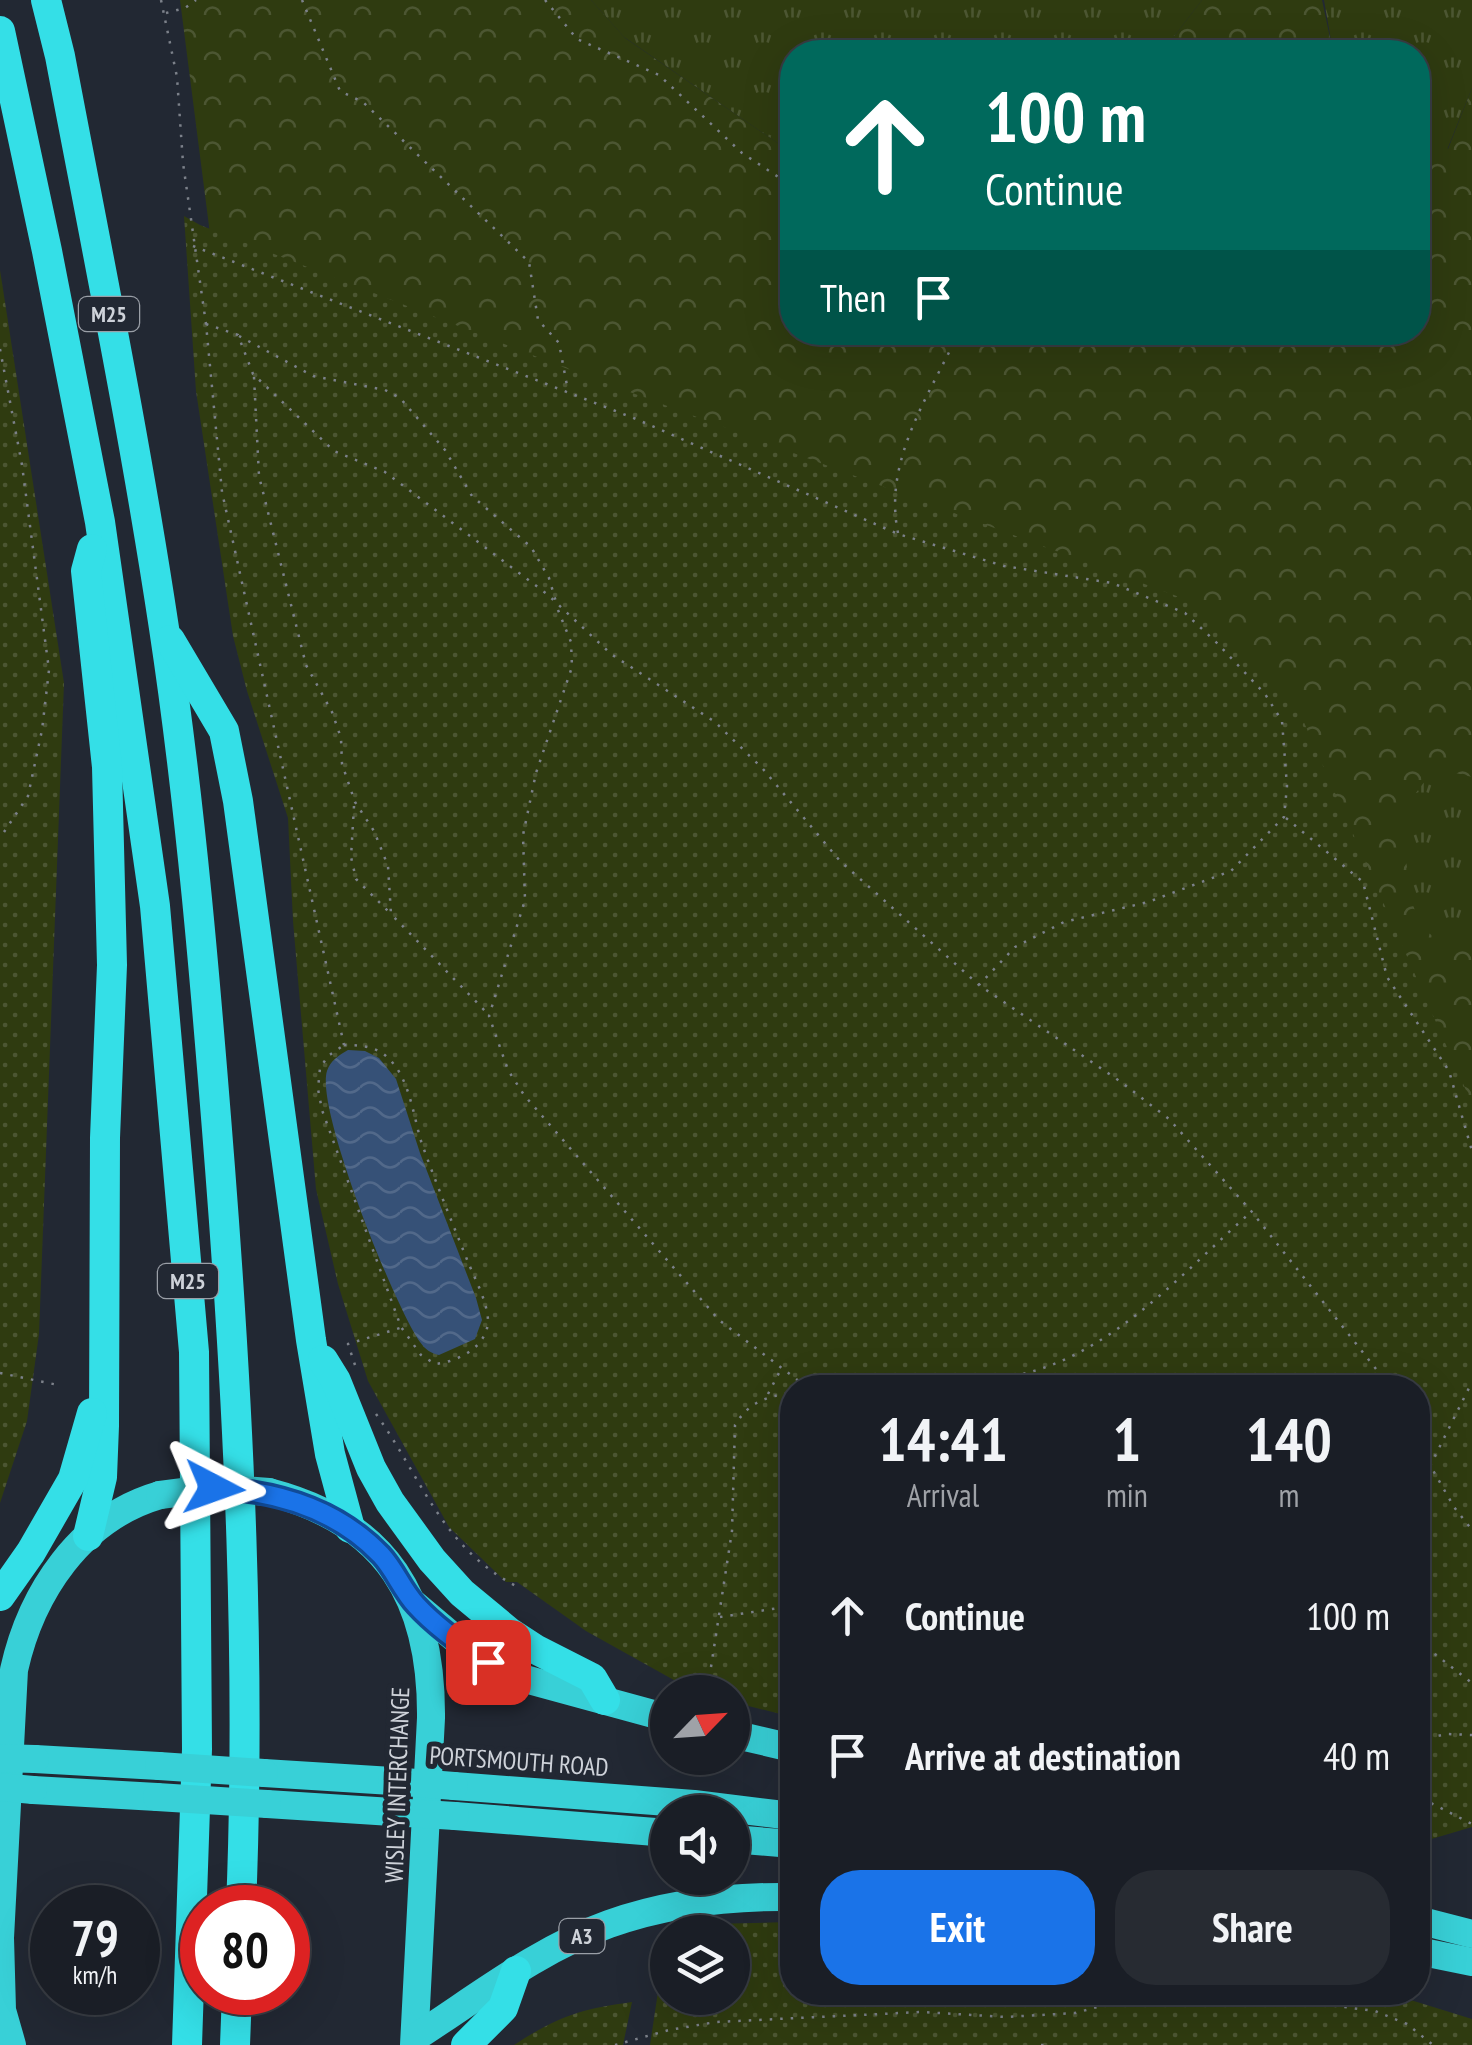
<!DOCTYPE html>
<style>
body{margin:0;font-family:"PT Sans Narrow",sans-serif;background:#272b32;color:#f1f3f6;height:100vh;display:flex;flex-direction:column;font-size:38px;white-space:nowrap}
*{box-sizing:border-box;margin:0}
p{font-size:32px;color:#9fa2a7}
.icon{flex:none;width:55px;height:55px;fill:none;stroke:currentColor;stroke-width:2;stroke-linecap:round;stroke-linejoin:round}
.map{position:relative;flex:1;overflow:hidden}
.side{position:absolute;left:780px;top:1375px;width:650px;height:630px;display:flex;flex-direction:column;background:#1a1e26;border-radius:40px;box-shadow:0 10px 40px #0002,0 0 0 2px #383c43}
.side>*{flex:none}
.banner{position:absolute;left:780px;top:40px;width:650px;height:305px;border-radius:40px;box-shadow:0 10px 40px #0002,0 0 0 2px #383c43;background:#00695c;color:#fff;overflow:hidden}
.needle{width:65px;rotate:65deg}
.controls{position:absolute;left:650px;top:1675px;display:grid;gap:20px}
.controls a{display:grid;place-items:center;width:100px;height:100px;border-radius:50%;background:#1a1e26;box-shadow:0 10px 40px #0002,0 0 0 2px #383c43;font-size:50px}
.speed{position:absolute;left:30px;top:1885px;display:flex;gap:20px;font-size:50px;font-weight:700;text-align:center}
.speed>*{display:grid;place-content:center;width:130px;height:130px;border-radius:50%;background:#1a1e26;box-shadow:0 10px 40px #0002,0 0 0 2px #383c43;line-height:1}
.speed small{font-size:25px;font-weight:400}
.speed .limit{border:15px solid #d22;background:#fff;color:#111}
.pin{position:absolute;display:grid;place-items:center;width:85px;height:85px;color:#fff;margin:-42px;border-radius:20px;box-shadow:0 5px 15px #0006}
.me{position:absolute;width:110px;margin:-55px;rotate:94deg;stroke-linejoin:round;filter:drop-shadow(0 0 8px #0008)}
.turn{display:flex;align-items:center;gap:35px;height:210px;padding:0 40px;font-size:45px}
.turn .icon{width:130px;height:130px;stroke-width:2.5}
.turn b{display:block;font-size:70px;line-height:85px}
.then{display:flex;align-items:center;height:95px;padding:0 40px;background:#0003;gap:20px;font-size:38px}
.eta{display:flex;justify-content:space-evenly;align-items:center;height:170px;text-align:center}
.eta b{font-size:60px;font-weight:700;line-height:70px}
.button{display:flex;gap:20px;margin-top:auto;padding:20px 40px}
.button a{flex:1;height:115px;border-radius:40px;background:#1a73e8;color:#fff;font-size:40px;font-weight:700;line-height:115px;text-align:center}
.button a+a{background:#272b32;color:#f1f3f6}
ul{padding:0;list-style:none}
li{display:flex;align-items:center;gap:30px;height:140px;padding:0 40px}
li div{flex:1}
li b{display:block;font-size:38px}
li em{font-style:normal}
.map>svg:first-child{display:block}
</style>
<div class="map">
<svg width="1472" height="2045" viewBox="0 0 1472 2045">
<defs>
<pattern id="grass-tufts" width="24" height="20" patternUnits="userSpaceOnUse" patternTransform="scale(2.5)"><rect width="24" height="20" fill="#2f3b10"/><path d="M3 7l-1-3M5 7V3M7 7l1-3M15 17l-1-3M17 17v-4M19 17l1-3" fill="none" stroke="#4c5632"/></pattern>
<pattern id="forest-crowns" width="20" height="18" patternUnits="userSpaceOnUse" patternTransform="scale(2.5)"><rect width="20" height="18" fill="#2f3b10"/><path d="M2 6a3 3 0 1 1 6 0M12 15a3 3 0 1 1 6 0" fill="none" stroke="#4c5632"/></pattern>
<pattern id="park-dots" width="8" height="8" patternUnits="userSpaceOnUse" patternTransform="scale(2.5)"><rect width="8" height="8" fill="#2f3b10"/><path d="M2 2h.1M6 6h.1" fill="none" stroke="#4c5632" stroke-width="1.8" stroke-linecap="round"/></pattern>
<pattern id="water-waves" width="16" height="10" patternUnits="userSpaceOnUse" patternTransform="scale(2.5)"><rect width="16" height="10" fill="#365177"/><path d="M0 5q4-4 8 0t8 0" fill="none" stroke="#52698a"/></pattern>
</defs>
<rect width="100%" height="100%" fill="#222833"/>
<g fill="url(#grass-tufts)">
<polygon points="591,0 1202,0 1162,52 792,52 792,153 624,37"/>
<polygon points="1324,0 1472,0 1472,88 1447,150 1418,121 1418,52 1333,52"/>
<polygon points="1472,669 1472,1090 1342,797"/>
</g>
<g fill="url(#forest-crowns)">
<polygon points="180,0 591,0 625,38 792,153 792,332 1418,332 1418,121 1448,149 1472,88 1472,777 1435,768 1412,798 1400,826 1414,908 1423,926 1441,946 1472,949 1472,1800 1418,1388 792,1388 233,413"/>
<polygon points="1202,0 1322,0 1333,52 1162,52"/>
</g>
<g fill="url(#park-dots)" fill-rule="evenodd">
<polygon points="184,216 200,225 568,369 1190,601 1295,702 1472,1104 1472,1827 1418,1843 1418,1388 792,1388 792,1717 733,1702 732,1692 705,1692 681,1684 586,1631 517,1582 506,1582 449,1527 368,1381 338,1284 316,1189 293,921 288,818 247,691 233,636 196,391"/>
<polygon points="0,270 64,683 39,1334 27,1421 0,1503"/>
<path d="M792,1922V1992L1388,1993L1472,2019V2045H650L668,1925ZM732,1932V1998H668V1932Z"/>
<path d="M632,2002L623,2045H514C558,2016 581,2009 632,2002Z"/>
</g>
<path fill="url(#water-waves)" d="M348,1050L365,1051L379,1058L396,1079L420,1153L476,1298L482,1320L475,1339L439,1355C430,1353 426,1350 420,1342C395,1307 315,1109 327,1071C330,1061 339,1055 348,1050Z"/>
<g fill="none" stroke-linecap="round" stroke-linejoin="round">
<g stroke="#7c818a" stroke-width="2.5" stroke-dasharray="2.5 8" stroke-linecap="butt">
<polyline points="161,0 177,77 183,163 206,324 222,492 344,1045"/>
<polyline points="302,0 340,91 363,102 529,262 538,320 559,343 568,391"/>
<polyline points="545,0 577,39 659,75 742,153 792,186"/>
<polyline points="166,13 185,8 196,0"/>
<polyline points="193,246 636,419 898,534 1004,566 1112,583 1185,613 1218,644 1265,694 1282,721 1287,786 1284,817 1231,871 1148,902 1064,922 1015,947 979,985"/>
<polyline points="206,324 238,335 253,374 334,451 385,472 547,594 611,654 715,722 763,769 840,861 979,985 1121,1082 1169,1119 1252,1212 1376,1369 1387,1388"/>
<polyline points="239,336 313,376 385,390 400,398 445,450 472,496 531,547 549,578 556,602"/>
<polyline points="0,349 22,465 49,670 42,730 28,796 0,838"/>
<polyline points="254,377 259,476 306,665 332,712 341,738 342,764 355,802 374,831 388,866 391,914 488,1014"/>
<path d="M898,533C883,460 929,396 959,332"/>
<polyline points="558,610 571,642 572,667 536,773 523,835 525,900 489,1016 508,1070 524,1095 719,1320 808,1388"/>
<polyline points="354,806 351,857 356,879 390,913"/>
<polyline points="1286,818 1363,882 1387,977 1449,1071 1472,1151"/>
<path d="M344,1045C359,1045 375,1046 387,1057C409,1076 413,1114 421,1141C435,1181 452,1222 468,1262C475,1279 487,1301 488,1320C488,1347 457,1362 435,1364L421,1355L401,1327L322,1110L318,1089L320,1068L328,1056Z"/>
<polyline points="355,1365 348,1344 400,1328"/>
<polyline points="0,1373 58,1385"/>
<polyline points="1378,1375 1382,1388"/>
<path d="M898,1388C936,1384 976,1384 1013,1376C1109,1358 1181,1274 1251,1212"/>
<polyline points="768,1394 780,1371"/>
<path d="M376,1414C422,1478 442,1549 518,1587"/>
<polyline points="1418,1444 1454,1507 1472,1530"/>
<polyline points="1430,1466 1472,1382"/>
<polyline points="720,1617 792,1606"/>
<polyline points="1418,1641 1472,1683"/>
<path d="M711,1667L732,1531L735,1425C749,1402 767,1396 792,1393"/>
<polyline points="1418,1740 1447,1734 1472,1735"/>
<polyline points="1418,1755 1425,1800 1472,1824"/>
<polyline points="615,2045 669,2030 716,2022 921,2012 1006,2017 1075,2013 1127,1999 1187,1998 1274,1998 1375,2011 1407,2024 1433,2045"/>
<polyline points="1041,2045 1048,2045"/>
</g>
<g stroke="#38d0d7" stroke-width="28">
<path d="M269,1492C388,1523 432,1600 431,1718L414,2045"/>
<polyline points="414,1604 465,1647 514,1676 668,1718"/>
<polyline points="732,1734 792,1748"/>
<polyline points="35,1759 159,1766"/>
<polyline points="264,1773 392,1781"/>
<polyline points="454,1786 694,1804 792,1816"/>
<polyline points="33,1790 157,1797"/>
<polyline points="267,1804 392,1812"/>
<polyline points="455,1816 668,1833"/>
<polyline points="732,1839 792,1844"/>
<polyline points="1418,1920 1472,1934"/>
<polyline points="1418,1951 1472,1962"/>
<path d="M416,2037C478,1997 539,1949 609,1924C668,1903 730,1896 792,1897"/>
<path d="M12,2045L2,2010L0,1938L14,1670C31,1593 80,1518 160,1495"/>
</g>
<g stroke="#34dfe7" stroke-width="30">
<path d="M46,0L60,56C96,246 135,436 164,628C191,807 206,988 220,1168C239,1414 251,1661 241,1908"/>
<polyline points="0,31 47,251 100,522 155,906 194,1352 197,1749 187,2045"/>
<polyline points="170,640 224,731 238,801 311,1340 330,1454 350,1528"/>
<polyline points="323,1360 336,1381 371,1468 390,1502 432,1560 462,1593 509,1632 535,1649 592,1678 605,1700"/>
<polyline points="88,1536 102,1477 104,1426 105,1138 112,965 107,767 86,571 92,549"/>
<polyline points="0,1596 31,1552 73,1479 92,1413"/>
<polyline points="235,2045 237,1992"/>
<polyline points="466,2045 503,2008 516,1971"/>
</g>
<g stroke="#38d0d7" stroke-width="28">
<polyline points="160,1495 214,1488 269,1492"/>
<polyline points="0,1758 35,1759"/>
<polyline points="159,1766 264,1773"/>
<polyline points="392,1781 454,1786"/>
<polyline points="0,1787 33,1790"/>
<polyline points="157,1797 267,1804"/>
<polyline points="392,1812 455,1816"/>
</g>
</g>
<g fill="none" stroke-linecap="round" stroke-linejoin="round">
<g stroke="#114b97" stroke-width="25">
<path id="route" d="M214,1488C277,1491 336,1508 381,1555C395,1570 402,1590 416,1605C436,1627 463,1646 488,1662"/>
</g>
<use href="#route" stroke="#1a73e8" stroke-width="18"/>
</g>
<g text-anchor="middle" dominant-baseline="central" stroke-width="10" stroke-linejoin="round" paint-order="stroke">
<g fill="#222833" stroke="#9a9fa7" stroke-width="2.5">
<rect x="79" y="297" width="60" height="34" rx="8"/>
<rect x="158" y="1264" width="60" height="34" rx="8"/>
<rect x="559.5" y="1919" width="45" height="34" rx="8"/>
</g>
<g font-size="22" font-weight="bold" fill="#ced2d9">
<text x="109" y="314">M25</text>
<text x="188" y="1281">M25</text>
<text x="582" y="1936">A3</text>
</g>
<g font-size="25" fill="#ced2d9" stroke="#222833">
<text transform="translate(519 1761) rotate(4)">PORTSMOUTH ROAD</text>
<text transform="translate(397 1785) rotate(-88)">WISLEY INTERCHANGE</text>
</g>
</g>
</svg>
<div class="controls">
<a><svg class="needle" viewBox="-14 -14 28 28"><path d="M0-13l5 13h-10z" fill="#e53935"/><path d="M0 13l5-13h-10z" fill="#9fa2a7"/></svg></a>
<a><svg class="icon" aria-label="sound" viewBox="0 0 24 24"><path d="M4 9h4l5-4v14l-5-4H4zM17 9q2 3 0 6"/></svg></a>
<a><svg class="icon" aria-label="layers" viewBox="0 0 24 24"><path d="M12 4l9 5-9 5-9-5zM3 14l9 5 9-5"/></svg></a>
</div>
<div class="speed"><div>79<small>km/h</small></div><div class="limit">80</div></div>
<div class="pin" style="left:488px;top:1662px;background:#d93025"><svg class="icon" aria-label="arrive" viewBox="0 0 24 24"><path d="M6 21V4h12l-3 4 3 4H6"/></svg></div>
<svg class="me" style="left:214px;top:1488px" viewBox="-20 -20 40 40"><path d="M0-17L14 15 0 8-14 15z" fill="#1a73e8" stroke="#fff" stroke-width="4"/></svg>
<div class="banner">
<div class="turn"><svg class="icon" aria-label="ahead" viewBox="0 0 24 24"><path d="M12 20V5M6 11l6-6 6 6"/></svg><div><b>100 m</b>Continue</div></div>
<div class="then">Then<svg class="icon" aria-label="arrive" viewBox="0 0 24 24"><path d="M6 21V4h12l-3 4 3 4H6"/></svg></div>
</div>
<section class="side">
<div class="eta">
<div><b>14:41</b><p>Arrival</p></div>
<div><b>1</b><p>min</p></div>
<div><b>140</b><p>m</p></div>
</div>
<ul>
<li><svg class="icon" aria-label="ahead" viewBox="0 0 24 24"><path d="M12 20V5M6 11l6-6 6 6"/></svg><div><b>Continue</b></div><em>100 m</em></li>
<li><svg class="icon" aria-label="arrive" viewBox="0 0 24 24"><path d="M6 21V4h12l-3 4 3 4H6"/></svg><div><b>Arrive at destination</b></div><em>40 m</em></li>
</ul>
<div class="button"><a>Exit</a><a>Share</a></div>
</section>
</div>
